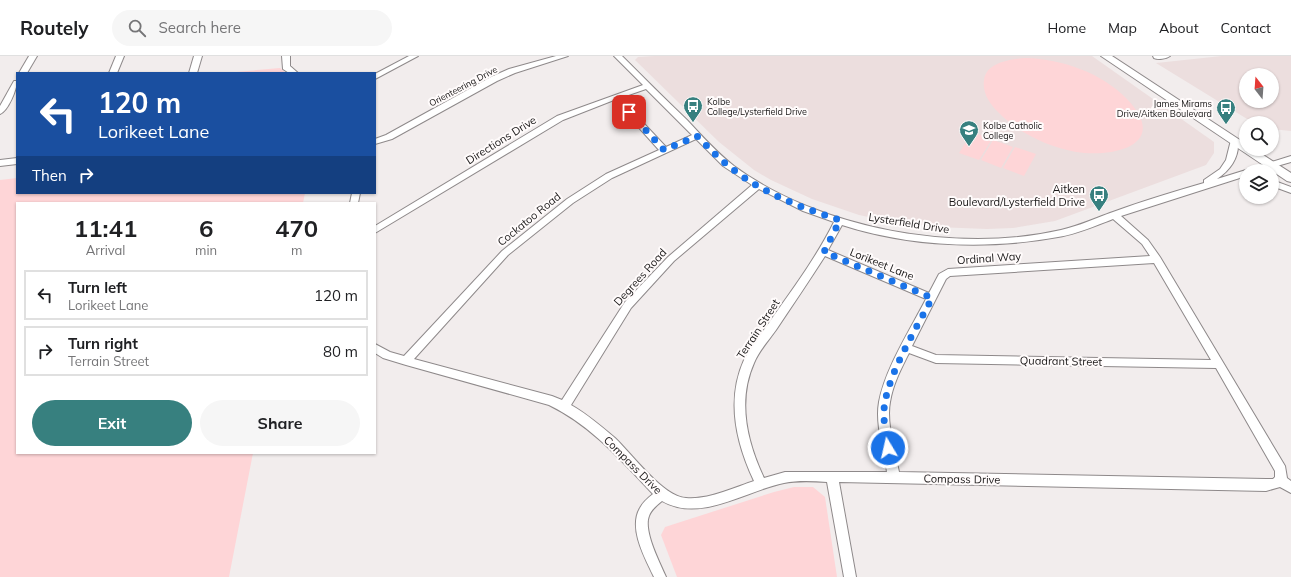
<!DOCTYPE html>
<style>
body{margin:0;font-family:Mulish,sans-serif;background:#f6f6f6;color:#202124;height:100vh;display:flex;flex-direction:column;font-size:15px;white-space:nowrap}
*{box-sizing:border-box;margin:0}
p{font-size:13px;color:#757577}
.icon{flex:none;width:22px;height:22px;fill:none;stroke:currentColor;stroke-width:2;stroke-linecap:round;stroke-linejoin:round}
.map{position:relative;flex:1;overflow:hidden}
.drawer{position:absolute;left:16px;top:146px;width:360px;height:252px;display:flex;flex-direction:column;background:#fff;border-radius:0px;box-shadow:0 1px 3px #0004}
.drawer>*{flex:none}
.top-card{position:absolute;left:16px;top:16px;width:360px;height:122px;border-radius:0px;box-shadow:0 1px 3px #0004;background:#1a4fa0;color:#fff;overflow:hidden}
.needle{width:26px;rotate:343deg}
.fabs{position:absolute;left:1239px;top:12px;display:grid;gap:8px}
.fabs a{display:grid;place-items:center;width:40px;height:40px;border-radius:50%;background:#fff;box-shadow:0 1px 3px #0004;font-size:20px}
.pin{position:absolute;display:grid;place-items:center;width:34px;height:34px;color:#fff;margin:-17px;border-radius:8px;box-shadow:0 2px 6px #0006}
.me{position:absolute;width:44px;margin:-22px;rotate:351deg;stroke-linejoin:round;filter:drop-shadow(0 0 3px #0008)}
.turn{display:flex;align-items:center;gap:14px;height:84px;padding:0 16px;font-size:18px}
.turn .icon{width:52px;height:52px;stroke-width:2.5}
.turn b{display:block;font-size:28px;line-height:34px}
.then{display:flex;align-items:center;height:38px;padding:0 16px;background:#0003;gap:8px;font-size:15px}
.eta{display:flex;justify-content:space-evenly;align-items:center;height:68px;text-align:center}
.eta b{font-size:24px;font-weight:700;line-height:28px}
.action{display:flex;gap:8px;margin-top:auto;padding:8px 16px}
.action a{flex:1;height:46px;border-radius:24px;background:#37807f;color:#fff;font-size:16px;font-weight:700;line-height:46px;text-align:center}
.action a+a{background:#f6f6f6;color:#202124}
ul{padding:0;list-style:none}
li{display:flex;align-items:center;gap:12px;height:50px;margin:0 8px 6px;padding:0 8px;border:2px solid #e0e0e0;border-radius:0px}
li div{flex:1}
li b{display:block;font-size:15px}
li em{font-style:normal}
header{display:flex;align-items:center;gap:24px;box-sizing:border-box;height:56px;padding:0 20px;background:#fff;border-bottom:1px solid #e0e0e0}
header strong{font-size:19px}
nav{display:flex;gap:22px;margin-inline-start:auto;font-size:14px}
.search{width:280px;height:36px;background:#f6f6f6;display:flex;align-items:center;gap:10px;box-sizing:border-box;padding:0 14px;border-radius:22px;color:#757577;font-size:15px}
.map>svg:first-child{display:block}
</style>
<header>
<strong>Routely</strong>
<div class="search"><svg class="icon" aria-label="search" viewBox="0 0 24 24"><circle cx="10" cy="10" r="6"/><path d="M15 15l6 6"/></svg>Search here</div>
<nav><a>Home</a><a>Map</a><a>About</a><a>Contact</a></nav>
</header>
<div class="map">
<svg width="1291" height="521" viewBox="0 0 1291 521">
<rect width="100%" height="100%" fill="#f2eded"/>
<g fill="#ecdede" fill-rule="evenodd">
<polygon points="654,0 1092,0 1214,86 1214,97 1206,109 1055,165 1013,172 987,173 936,171 887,165 859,159 812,143 771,124 754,114 719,86 635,4 638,1"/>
<path d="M1222,0H1291V75L1272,73V67L1252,66L1156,7ZM1246,19H1272V45H1246Z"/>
</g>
<g fill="#fed5d7">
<path d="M1026,2C1062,3 1102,17 1127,43C1171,89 1113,102 1076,96C1048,91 1018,77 998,56C990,48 982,37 984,24C986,6 1011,3 1026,2Z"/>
<polygon points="280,12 286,17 225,17"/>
<polygon points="972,76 992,83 979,104 959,97"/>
<polygon points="993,84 1013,91 1001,112 981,104"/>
<polygon points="1015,91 1036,98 1024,120 1003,112"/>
<polygon points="17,122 17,137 305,137 303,147 17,147 17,397 253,397 229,521 0,521 0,124"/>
<polygon points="794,431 813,431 825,441 837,521 677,521 661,479 665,471 774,436"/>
</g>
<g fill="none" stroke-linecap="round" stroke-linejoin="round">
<g stroke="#8e898a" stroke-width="2">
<g id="minor">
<polygon points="29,0 37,0 27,17 19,17"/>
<polygon points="116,0 124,0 117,17 109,17"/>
<polygon points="194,0 202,0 197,17 189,17"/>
<polygon points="282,0 290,0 290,10 298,17 289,17 283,13"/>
<polygon points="409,0 418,0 375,23 375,18"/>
<polygon points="556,0 568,0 515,17 497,25 392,83 375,88 375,83 386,79 491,21 509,13"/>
<path d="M614,0H622C644,22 665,43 687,64C702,80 716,96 734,110C819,173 958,198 1061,174C1079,170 1096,162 1113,156C1143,145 1173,136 1204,127V124L1220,113L1226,104L1231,84H1237L1238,86C1239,102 1230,114 1217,123L1291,100V106L1260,115H1246V120L1121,160L1148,184L1160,201L1285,410L1287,422L1291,425V437L1280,431L1266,435L839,426L856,521H844L827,426C813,425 798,424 784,427C745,435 700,467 662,445C657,449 651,454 649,460C643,475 660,507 666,521H654C645,502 628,472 640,452C643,446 648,442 653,438C621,404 592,370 549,349L406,309L383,302L375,297V288L390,296L404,300L502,195L567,143L606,118L659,94L614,44L563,64L375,177V170L557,60L643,29ZM646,33L692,79L666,91L620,42ZM696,83L723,110L752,129L668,201L625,246L562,344L552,340L414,303L508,199L573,147L612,122ZM759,133L803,155L834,166C817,200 795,230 773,261C764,275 751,289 744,304C726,344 736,387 754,425C733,432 708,444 686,442C663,441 632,398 615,382C601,370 587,358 571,349L631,252L674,205ZM1113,163L1142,188L1150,200L948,213L939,218L929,237L828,194L842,169C910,191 988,194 1058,181C1077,178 1095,170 1113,163ZM825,200L926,243C910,274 885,313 879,346C875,368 884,394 887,416H785L764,422C747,386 737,345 754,307C759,295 768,285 776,274C792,250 809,225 825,200ZM1154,207L1211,304L936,299L912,290L946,223L950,220ZM909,297L936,307L1216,312L1275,415V421L1273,423H1266L899,416C895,396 886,366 890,346C893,328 901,313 909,297Z"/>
<path d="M1153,0H1170C1166,3 1158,4 1154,2Z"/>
<path d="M14,25H17C17,33 8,55 0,58V50Z"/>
<polygon points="17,102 17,108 0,110 0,104"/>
<polygon points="1272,124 1291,131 1291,137 1272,130"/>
<polygon points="352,137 360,137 358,147 350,147"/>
</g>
</g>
<g stroke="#8e898a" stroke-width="2">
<polygon id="major" points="1101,0 1112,0 1246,88 1246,93 1254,93 1291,117 1291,126 1287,125"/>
</g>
<use href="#minor" fill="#fff" fill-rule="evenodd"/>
<use href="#major" fill="#fff" fill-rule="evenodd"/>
</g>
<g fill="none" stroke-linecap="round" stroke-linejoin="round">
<path stroke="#1a73e8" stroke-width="7" stroke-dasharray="0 12.6" d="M629,56L664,94L697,80C708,91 718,102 730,111C762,137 802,152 840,164L824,196L932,242C916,273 891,313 885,346C882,361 886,377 888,392"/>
</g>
<defs>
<g id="bus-pin" transform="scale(1)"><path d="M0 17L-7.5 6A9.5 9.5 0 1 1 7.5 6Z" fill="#37807f" stroke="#fffbfb"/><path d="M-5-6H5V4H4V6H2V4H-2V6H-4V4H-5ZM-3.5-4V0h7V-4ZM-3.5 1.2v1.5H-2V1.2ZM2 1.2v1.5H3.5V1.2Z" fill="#fff"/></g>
<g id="school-pin" transform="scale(1)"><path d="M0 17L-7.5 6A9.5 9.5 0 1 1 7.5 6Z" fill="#37807f" stroke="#fffbfb"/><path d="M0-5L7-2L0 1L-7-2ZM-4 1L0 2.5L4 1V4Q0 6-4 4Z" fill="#fff"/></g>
</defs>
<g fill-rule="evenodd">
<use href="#bus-pin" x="693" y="50"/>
<use href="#bus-pin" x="1226" y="52"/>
<use href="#school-pin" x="969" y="74"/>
<use href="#bus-pin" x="1099" y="139"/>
</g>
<g text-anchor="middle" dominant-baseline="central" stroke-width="4" stroke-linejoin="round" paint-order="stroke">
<g font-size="9" fill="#191717" stroke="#fffbfb">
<text transform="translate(463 30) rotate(-28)">Orienteering Drive</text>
</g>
<g font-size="9" fill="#191717" stroke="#fffbfb" text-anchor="start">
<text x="707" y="45">Kolbe<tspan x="707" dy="10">College/Lysterfield Drive</tspan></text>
<text x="1212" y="47" text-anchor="end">James Mirams<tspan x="1212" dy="10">Drive/Aitken Boulevard</tspan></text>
<text x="983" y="69">Kolbe Catholic<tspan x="983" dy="10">College</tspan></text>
</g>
<g font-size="11" fill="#191717" stroke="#fffbfb">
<text transform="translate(501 84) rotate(-32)">Directions Drive</text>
<text transform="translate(529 163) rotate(-39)">Cockatoo Road</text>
<text transform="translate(909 167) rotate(9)">Lysterfield Drive</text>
<text transform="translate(989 202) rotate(-4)">Ordinal Way</text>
<text transform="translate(882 208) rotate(22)">Lorikeet Lane</text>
<text transform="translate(640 221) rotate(-48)">Degrees Road</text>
<text transform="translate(758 273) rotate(-57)">Terrain Street</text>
<text transform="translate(1061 305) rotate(1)">Quadrant Street</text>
<text transform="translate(633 409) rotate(45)">Compass Drive</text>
<text transform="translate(962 423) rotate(1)">Compass Drive</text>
</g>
<g font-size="11" fill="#191717" stroke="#fffbfb" text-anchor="end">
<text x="1085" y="133">Aitken<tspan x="1085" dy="13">Boulevard/Lysterfield Drive</tspan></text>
</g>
</g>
</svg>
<div class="fabs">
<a><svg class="needle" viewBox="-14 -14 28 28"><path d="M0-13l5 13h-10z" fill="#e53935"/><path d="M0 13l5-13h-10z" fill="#757577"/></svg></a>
<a><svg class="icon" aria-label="search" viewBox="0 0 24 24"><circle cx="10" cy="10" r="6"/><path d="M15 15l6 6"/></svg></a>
<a><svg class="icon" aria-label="layers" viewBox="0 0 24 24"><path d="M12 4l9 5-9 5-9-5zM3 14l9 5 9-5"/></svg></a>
</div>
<div class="pin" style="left:629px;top:56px;background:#d93025"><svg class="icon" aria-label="arrive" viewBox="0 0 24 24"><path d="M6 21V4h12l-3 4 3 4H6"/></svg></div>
<svg class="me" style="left:888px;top:392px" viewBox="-20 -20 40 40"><circle r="17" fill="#1a73e8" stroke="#fff" stroke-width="3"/><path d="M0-11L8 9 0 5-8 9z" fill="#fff"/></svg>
<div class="top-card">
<div class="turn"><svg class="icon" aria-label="left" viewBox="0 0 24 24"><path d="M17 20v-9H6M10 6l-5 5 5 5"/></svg><div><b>120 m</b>Lorikeet Lane</div></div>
<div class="then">Then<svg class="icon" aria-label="right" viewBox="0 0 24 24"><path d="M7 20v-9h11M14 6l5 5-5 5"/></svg></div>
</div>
<section class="drawer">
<div class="eta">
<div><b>11:41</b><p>Arrival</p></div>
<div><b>6</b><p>min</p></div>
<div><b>470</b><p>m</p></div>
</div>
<ul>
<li><svg class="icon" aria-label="left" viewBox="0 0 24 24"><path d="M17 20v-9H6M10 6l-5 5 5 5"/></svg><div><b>Turn left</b><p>Lorikeet Lane</p></div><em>120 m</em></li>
<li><svg class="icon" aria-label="right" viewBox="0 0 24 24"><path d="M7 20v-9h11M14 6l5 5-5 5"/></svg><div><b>Turn right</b><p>Terrain Street</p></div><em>80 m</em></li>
</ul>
<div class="action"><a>Exit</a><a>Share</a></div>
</section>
</div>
